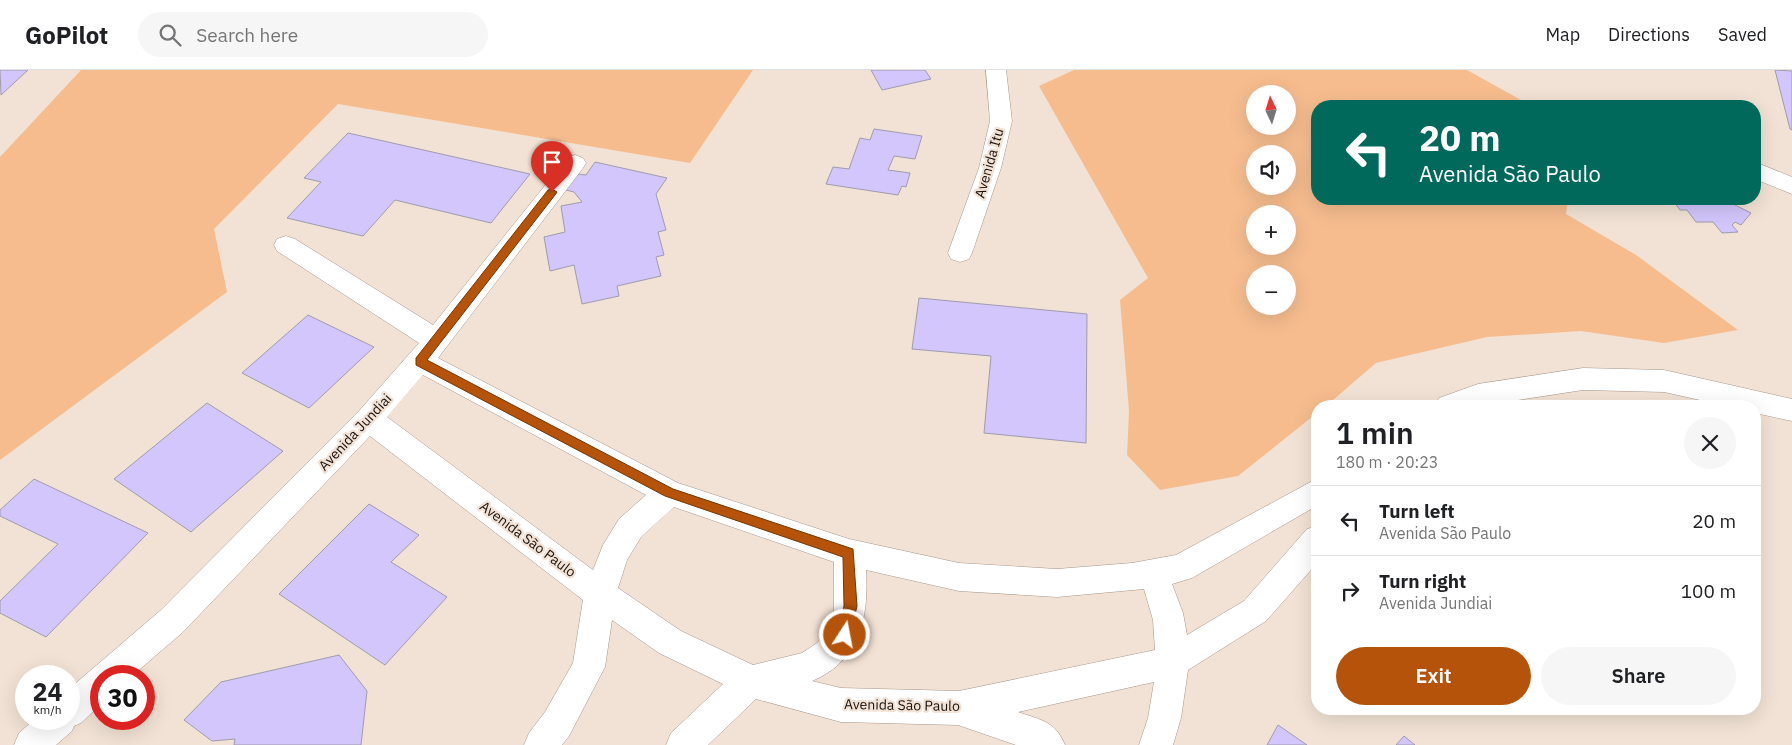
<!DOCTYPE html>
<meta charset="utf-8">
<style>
body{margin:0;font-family:"IBM Plex Sans",sans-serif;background:#f6f6f6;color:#202124;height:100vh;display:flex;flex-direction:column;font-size:19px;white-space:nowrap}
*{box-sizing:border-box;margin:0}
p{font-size:16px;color:#757577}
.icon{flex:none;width:28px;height:28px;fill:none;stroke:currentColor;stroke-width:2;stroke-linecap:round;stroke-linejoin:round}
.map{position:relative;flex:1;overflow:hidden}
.details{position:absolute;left:1311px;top:330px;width:450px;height:315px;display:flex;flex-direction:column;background:#fff;border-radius:20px;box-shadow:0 5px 20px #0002}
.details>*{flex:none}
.banner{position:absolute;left:1311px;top:30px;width:450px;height:105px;border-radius:20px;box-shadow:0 5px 20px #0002;background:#00695c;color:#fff;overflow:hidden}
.needle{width:32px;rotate:356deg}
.buttons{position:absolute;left:1246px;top:15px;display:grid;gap:10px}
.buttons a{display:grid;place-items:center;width:50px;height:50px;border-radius:50%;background:#fff;box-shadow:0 5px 20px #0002;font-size:25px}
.speed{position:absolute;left:15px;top:595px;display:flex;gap:10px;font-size:25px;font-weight:700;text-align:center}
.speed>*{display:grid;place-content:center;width:65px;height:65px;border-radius:50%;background:#fff;box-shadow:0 5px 20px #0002;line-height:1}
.speed small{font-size:12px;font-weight:400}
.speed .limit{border:8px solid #d22;background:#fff;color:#111}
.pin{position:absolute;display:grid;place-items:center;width:42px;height:42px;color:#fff;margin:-51px -21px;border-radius:50% 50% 50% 0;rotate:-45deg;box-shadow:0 0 5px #0007}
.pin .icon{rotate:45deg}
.me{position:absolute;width:55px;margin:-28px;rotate:11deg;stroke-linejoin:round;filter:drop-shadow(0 0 4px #0008)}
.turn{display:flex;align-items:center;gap:18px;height:105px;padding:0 25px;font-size:22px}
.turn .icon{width:65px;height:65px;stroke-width:2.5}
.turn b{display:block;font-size:35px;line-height:42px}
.round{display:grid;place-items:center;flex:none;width:52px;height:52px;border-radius:26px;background:#f6f6f6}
.summary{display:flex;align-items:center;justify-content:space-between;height:85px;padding:0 25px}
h1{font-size:30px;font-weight:600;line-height:38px}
.primary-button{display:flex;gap:10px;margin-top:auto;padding:10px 25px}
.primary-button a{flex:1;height:58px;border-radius:30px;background:#b45309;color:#fff;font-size:20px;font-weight:600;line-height:58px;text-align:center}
.primary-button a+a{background:#f6f6f6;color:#202124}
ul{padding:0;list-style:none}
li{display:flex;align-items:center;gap:15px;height:70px;padding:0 25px;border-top:1px solid #e0e0e0}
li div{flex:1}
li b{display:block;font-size:19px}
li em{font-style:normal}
header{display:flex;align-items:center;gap:30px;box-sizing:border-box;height:70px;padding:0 25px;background:#fff;border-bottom:1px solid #e0e0e0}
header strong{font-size:24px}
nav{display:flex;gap:28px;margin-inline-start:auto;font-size:18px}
.search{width:350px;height:45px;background:#f6f6f6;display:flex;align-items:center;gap:12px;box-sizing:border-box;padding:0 18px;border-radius:28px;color:#757577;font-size:19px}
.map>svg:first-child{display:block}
</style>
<header>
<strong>GoPilot</strong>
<div class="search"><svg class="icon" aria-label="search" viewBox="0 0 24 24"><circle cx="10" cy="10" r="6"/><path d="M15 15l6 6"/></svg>Search here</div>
<nav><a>Map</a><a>Directions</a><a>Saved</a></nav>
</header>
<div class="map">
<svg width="1792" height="675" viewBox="0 0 1792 675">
<rect width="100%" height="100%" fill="#f2e2d5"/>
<g fill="#f6bc8e" fill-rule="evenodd">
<polygon points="81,0 753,0 690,93 338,34 214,159 227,222 0,390 0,87"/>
<path d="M1074,0H1467L1532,36H1318V129H1568L1566,144L1636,185L1738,260L1664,273L1581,261L1487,267L1376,293L1326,336H1318L1317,343L1238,406L1160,420L1127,385L1129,341L1120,230L1148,208L1039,16ZM1255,24H1288V56H1255ZM1255,84H1288V116H1255ZM1255,144H1288V176H1255ZM1255,204H1288V236H1255Z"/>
</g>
<g fill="#d3c6fc" stroke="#9f9bad">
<polygon points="0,0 28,0 1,25"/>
<polygon points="871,0 925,0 931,9 882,20"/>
<polygon points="1775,0 1792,1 1792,60 1790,59"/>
<polygon points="874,59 922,66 915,89 894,86 888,100 910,103 906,117 902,116 898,125 826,114 833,97 849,99 860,68 870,70"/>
<polygon points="348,63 530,104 491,153 395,130 363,166 287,148 321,112 304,108"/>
<polygon points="595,92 667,108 656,124 666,160 658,162 664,185 656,187 661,206 617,216 619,226 582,234 574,195 550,201 544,167 565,162 561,136 582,132 574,122 566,120 578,104 586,105"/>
<polygon points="1672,129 1723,129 1751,143 1741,155 1735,152 1732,155 1738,162 1722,163 1713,152 1696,152 1687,140 1680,140"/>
<polygon points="919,228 1087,244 1086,373 984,363 991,286 912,279"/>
<polygon points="308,245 374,277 309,338 242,303"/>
<polygon points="207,333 283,381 191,462 114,409"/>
<polygon points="34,409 148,463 46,567 0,543 0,531 58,474 0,446 0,440"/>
<polygon points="369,434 419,465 391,492 447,527 385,595 279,524"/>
<polygon points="339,585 367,621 361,675 234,675 235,669 212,671 184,650 221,612"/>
<polygon points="1278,655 1307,675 1267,675"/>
<polygon points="1404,666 1415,675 1396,675"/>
</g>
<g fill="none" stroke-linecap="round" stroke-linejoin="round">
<g stroke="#a6968b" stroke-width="1">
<g id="minor">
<polygon points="986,0 1006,0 1012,51 1001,98 972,183 969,189 960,192 951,189 948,183 979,98 990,51"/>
<path d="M575,85L583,88L586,93L583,98L438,288L678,413L849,469L959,493L1057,499L1132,493L1176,485L1318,408V435L1192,508L1172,514L1183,543L1187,565L1244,531L1307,459L1318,456V492L1266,551L1188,600L1181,648L1173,675H1139L1148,648L1154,612L1018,642C1041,650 1055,651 1065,675H1016L958,655L841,652L756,629L708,675H666L671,663L723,614L659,583L612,550L605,597L569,666L562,675H524L529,663L545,642L573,593L583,530L370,366L183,562L132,606H101V634L81,653L74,656L72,661L56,675H14L19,663L35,649H69V619L161,540L359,341L419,273L277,181L274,175L277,169L286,166L295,169L433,255L567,88ZM423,305L646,425L619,449L603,475L593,500L387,347ZM674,437L834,492V541L828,561L817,573L802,583L753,595L681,561L618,518L627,490L641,467ZM866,500L959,521L1057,527L1144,519L1153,550L1155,580L959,621L841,618L812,611C860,591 869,548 866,500Z"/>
<polygon points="1755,92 1792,107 1792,124 1755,109"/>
<polygon points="1583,298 1664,300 1792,329 1792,351 1755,343 1755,336 1727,336 1664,322 1583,320 1479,336 1435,336 1439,328 1478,314"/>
</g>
</g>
<use href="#minor" fill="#fff" fill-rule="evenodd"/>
</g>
<polygon fill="#b45309" stroke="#753606" points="552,119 557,122 555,125 427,290 673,419 853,479 857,536 849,570 845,572 840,570 838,565 844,536 843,487 665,426 416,295 416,288 548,120"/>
<g text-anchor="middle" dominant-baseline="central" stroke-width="4.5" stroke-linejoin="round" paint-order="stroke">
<g font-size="14" fill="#19130f" stroke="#f2e2d5">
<text transform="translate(989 93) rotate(-74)">Avenida Itu</text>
<text transform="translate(355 362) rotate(-47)">Avenida Jundiai</text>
<text transform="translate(528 469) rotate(37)">Avenida São Paulo</text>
<text transform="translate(902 635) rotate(1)">Avenida São Paulo</text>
</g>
</g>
</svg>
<div class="buttons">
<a><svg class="needle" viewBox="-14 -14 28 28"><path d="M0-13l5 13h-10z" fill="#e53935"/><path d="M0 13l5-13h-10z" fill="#757577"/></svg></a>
<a><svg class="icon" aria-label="sound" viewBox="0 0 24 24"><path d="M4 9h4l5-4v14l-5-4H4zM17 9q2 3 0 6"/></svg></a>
<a>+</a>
<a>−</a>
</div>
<div class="speed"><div>24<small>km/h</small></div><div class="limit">30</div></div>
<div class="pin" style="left:552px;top:122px;background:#d93025"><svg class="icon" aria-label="arrive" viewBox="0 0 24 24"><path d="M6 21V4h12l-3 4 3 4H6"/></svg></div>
<svg class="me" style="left:845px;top:565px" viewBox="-20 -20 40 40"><circle r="17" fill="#b45309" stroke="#fff" stroke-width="3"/><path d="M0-11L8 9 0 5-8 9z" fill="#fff"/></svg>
<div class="banner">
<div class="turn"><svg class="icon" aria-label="left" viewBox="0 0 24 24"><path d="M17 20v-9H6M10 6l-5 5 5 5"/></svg><div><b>20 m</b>Avenida São Paulo</div></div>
</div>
<section class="details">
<div class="summary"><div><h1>1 min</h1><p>180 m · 20:23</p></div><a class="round"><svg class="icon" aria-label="close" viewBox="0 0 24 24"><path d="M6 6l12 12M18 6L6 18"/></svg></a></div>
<ul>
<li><svg class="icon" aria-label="left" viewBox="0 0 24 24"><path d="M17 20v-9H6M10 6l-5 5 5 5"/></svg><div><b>Turn left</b><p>Avenida São Paulo</p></div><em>20 m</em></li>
<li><svg class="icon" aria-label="right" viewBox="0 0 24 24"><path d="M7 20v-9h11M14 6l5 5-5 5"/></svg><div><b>Turn right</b><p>Avenida Jundiai</p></div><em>100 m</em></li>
</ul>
<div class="primary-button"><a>Exit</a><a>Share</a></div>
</section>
</div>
